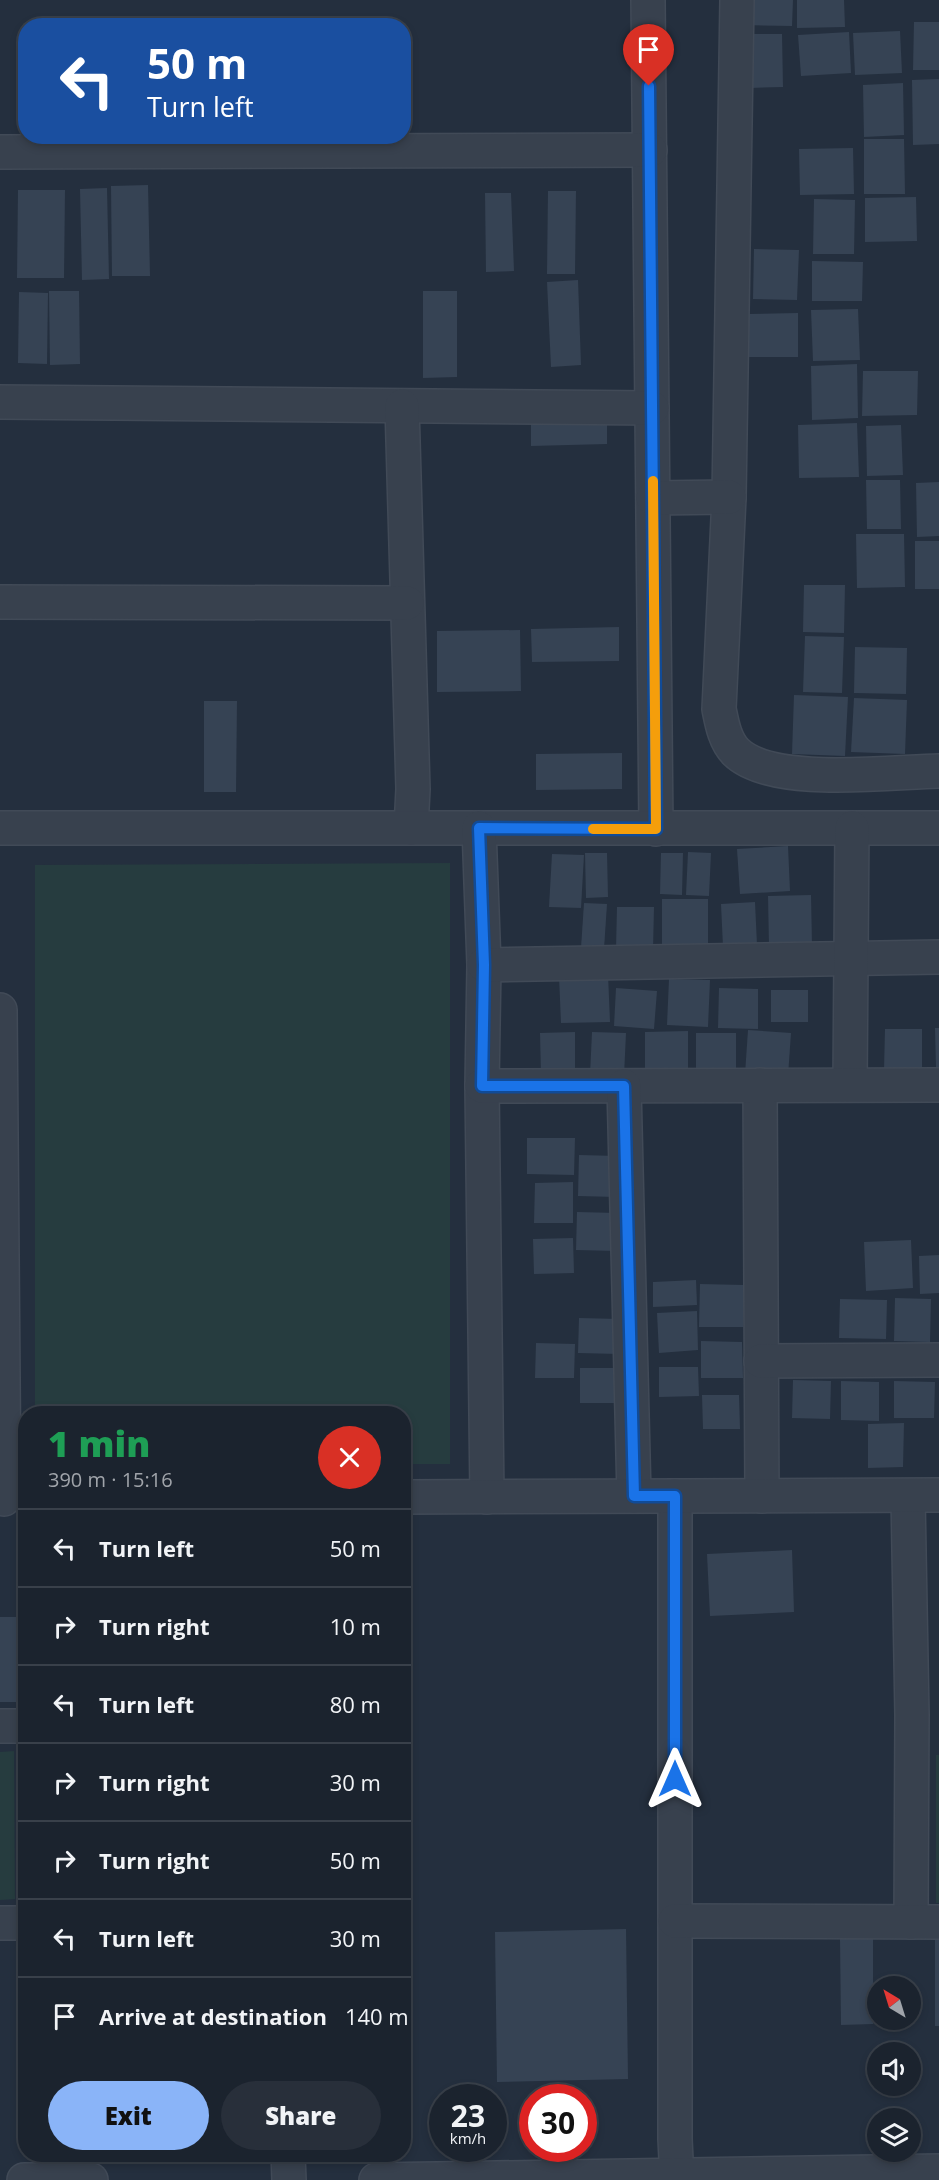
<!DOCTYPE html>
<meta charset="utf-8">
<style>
body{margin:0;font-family:"Open Sans",sans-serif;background:#282f3a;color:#f1f3f6;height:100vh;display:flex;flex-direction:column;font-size:22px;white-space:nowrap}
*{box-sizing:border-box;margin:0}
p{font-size:20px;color:#a0a4aa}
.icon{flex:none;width:33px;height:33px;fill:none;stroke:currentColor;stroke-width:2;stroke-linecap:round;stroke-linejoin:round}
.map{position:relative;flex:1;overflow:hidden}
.details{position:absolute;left:18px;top:1406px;width:393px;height:756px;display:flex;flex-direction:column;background:#1b232e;border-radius:24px;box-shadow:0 3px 9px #0003,0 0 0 2px #39404a}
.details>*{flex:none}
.banner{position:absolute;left:18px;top:18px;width:393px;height:126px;border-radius:24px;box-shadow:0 3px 9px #0003,0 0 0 2px #39404a;background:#1a4fa0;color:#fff;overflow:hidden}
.needle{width:39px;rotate:322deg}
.buttons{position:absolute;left:867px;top:1976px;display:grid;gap:12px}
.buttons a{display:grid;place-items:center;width:54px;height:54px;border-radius:50%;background:#1b232e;box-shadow:0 3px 9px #0003,0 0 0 2px #39404a;font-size:30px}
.speed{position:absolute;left:429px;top:2084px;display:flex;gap:12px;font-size:30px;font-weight:700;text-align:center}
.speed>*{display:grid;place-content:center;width:78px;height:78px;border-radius:50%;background:#1b232e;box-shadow:0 3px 9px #0003,0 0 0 2px #39404a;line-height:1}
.speed small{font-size:15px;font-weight:400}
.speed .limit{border:9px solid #d22;background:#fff;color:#111}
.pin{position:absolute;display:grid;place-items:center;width:51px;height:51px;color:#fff;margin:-62px -26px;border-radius:50% 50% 50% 0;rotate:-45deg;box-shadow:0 0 6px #0007}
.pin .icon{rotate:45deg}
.me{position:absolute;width:66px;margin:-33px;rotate:0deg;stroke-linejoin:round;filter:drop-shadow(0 0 4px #0008)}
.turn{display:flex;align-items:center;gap:21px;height:126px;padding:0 30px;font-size:27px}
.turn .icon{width:78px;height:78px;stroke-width:2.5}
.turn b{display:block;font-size:42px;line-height:51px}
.round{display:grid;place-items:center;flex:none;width:63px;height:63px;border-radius:32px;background:#282f3a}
.summary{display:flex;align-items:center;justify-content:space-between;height:102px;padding:0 30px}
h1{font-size:36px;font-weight:800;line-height:45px;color:#1e9e55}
.button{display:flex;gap:12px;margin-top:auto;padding:12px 30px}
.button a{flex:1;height:69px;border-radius:36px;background:#8ab4f8;color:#111;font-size:24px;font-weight:800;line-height:69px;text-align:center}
.button a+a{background:#282f3a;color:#f1f3f6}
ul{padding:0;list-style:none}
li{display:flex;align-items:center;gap:18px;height:78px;padding:0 30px;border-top:2px solid #39404a}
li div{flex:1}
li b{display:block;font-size:22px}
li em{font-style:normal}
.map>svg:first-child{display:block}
</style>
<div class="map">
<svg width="939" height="2180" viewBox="0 0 939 2180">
<rect width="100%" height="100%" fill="#242f3e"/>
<g fill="#263c3f">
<polygon points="450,863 450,1464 404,1464 404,1413 35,1413 35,865"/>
<polygon points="14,1751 15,1899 0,1900 0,1752"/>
<rect x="936" y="1755" width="3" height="148"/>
</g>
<g fill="#364354">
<polygon points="744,0 793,0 792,26 744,25"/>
<polygon points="797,0 844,0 845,27 797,28"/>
<polygon points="914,22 939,22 939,70 913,70"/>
<polygon points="900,31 902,73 855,75 853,33"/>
<polygon points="849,32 851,73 801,76 798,35"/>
<polygon points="748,34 782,34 783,87 749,88"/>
<polygon points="939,79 939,144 913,145 912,80"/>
<polygon points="903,83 904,135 864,137 863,85"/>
<polygon points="864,139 904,139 905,194 864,194"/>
<polygon points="853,148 854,194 800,195 799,149"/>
<polygon points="148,185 150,276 112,276 111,186"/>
<polygon points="107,188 109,279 82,280 80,189"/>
<polygon points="18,190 65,190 64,278 17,278"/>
<polygon points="548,191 576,191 575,274 547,274"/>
<polygon points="485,193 511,193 514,271 486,272"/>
<polygon points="916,197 917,241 865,242 865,198"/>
<polygon points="814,199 855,200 854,254 813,254"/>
<polygon points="754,249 799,250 797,300 753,299"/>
<polygon points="812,261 863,262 862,301 812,301"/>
<polygon points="578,280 581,365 551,367 547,282"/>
<polygon points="49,291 79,291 80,364 50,365"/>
<polygon points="423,291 457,291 457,377 423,378"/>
<polygon points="19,292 48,293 47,364 18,363"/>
<polygon points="858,309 860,360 813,361 811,310"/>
<polygon points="798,313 798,357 748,357 748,314"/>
<polygon points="857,364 858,418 812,420 811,366"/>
<polygon points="863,371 918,371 917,415 862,416"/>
<polygon points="607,412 607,444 531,446 531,414"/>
<polygon points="857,423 859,477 799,478 798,425"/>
<polygon points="901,425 903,475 867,476 866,426"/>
<polygon points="866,480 900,480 901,529 867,529"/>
<polygon points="939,482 939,536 917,537 916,483"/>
<polygon points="856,534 904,534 905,587 857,588"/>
<rect x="915" y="541" width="24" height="48"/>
<polygon points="804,585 845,585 844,633 803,632"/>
<polygon points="619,627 619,661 532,662 531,629"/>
<polygon points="520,630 521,691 437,692 437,631"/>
<polygon points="805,636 844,637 842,693 803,692"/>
<polygon points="855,647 907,648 906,694 854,693"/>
<polygon points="794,695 848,697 845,756 792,754"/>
<polygon points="854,698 907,700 905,754 851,752"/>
<polygon points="204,701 237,701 236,792 204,792"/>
<polygon points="622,753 622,789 536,790 536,754"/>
<polygon points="788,846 790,891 740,894 737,849"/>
<polygon points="688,852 711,853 709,896 686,895"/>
<polygon points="585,853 607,853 608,897 586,898"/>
<polygon points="661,853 683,853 682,895 660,894"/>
<polygon points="552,854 584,855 581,908 549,907"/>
<polygon points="811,895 812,945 769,946 768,896"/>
<rect x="662" y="899" width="46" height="47"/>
<polygon points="755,902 757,945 723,947 721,904"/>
<polygon points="584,903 607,904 604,949 581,948"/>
<polygon points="617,907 654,907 653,950 616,949"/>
<polygon points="608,974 610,1022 561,1023 559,976"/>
<polygon points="669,979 710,980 708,1027 667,1025"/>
<polygon points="616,988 657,991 654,1029 614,1026"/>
<polygon points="719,988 758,989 758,1029 718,1028"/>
<rect x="771" y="990" width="37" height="32"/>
<polygon points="935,1028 939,1028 939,1068 936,1068"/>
<polygon points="885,1029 922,1029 922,1070 884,1070"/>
<polygon points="748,1030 791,1033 788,1076 745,1074"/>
<polygon points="688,1031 688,1075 645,1076 645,1032"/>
<polygon points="575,1032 575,1074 541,1075 540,1033"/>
<polygon points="592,1032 626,1033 624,1076 590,1075"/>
<rect x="696" y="1033" width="40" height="39"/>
<polygon points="527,1138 575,1138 574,1175 527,1174"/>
<polygon points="579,1155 618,1156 616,1197 578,1196"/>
<polygon points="573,1182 573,1223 534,1223 535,1183"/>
<polygon points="577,1212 617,1213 617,1251 576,1250"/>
<polygon points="573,1238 574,1273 534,1274 533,1239"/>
<polygon points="911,1240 913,1288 866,1291 864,1242"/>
<polygon points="939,1255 939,1293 920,1294 919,1256"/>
<polygon points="696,1280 697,1305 653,1307 653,1282"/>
<polygon points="700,1284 744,1285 743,1327 699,1327"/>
<polygon points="895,1298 931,1299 930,1342 894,1341"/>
<polygon points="840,1299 887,1300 886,1339 839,1338"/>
<polygon points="697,1311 698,1350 659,1353 657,1313"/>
<polygon points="579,1318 619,1319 619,1354 578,1353"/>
<polygon points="701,1341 742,1342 743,1378 701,1378"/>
<polygon points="536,1343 575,1344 574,1378 535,1378"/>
<polygon points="659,1367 698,1367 699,1396 659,1397"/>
<polygon points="580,1368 618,1368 617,1403 580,1403"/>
<polygon points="793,1380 831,1381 830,1419 792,1418"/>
<polygon points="841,1381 879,1382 879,1421 841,1420"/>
<polygon points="894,1381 935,1382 934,1418 894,1418"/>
<polygon points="702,1395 739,1395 740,1429 703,1429"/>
<polygon points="904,1423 903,1467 868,1468 868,1424"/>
<polygon points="792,1550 794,1612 710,1616 707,1554"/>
<rect x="0" y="1617" width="23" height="85"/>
<polygon points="626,1929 628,2079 497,2082 495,1932"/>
<polygon points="873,1938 873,2024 841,2025 840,1939"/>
<rect x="935" y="1938" width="4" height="88"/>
</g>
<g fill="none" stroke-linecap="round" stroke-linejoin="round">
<g stroke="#414a57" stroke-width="36">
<g id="minor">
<polyline points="648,0 656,829"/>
<path d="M737,0L729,497L719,709C722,724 725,741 736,752C772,787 889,772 939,771"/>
<polyline points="0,152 650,150"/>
<polyline points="0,402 652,408"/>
<polyline points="402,406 413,789 411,828"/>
<polyline points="653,498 729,497"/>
<polyline points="0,602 407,603"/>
<polyline points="0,828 939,828"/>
<polyline points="479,828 484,965 482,1086 487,1497"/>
<polyline points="484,965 939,957"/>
<polyline points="0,1010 4,1499"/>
<polyline points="850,1084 852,828"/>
<polyline points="760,1085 762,1496"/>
<polyline points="482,1086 939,1085"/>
<polyline points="624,1086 634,1496"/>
<polyline points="761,1361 939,1360"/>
<polyline points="675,1496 675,2139 677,2180"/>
<polyline points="908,1496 912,1715 911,1922"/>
<polyline points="404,1497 939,1495"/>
<polyline points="0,1726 26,1726"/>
<polyline points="675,1921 939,1922"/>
<polyline points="0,1923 26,1923"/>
<polyline points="288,2154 289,2180"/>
<polyline points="24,2180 91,2180"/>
<polyline points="376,2180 939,2171"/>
</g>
</g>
<use href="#minor" stroke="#38414e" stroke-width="33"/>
</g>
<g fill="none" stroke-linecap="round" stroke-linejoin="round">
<g stroke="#114b97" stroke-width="15">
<polyline id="route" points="649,86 656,829 479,828 484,965 482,1086 624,1086 634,1496 675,1496 675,1779"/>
</g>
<use href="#route" stroke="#1a73e8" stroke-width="10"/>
<polyline stroke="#f59e0b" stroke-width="10" points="593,829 656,829 653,481"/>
</g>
</svg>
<div class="buttons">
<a><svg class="needle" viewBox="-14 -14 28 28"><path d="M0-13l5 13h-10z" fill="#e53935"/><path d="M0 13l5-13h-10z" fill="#a0a4aa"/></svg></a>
<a><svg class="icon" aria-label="sound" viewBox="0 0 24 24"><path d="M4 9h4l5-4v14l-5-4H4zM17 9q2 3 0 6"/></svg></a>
<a><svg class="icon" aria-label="layers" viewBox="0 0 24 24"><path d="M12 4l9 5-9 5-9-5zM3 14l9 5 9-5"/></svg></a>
</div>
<div class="speed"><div>23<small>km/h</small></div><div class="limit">30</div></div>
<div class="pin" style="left:649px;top:86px;background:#d93025"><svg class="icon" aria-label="arrive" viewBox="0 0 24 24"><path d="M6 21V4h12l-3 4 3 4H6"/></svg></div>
<svg class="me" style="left:675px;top:1779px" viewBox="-20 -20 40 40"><path d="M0-17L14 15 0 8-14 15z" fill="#1a73e8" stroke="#fff" stroke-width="4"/></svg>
<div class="banner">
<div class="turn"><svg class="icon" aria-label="left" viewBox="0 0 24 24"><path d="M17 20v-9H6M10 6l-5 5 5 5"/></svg><div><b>50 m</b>Turn left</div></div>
</div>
<section class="details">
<div class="summary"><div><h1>1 min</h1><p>390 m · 15:16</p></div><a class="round" style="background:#d93025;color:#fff"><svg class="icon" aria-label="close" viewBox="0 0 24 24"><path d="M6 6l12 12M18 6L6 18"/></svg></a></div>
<ul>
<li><svg class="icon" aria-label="left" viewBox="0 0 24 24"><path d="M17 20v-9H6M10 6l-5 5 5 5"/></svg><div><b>Turn left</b></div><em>50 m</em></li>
<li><svg class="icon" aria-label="right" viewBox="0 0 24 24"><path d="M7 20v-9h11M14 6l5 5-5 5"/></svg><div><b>Turn right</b></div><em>10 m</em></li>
<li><svg class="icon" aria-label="left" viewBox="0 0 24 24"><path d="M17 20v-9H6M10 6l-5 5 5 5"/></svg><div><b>Turn left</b></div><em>80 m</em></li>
<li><svg class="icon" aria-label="right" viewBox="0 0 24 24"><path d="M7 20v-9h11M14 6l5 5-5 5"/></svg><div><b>Turn right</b></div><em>30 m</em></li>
<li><svg class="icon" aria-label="right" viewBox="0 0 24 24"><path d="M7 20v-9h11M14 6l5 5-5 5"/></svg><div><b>Turn right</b></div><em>50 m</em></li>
<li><svg class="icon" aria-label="left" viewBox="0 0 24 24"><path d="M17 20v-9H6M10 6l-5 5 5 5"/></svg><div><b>Turn left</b></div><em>30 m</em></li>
<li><svg class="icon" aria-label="arrive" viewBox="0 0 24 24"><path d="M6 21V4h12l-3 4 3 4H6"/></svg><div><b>Arrive at destination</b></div><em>140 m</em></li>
</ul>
<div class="button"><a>Exit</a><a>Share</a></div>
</section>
</div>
